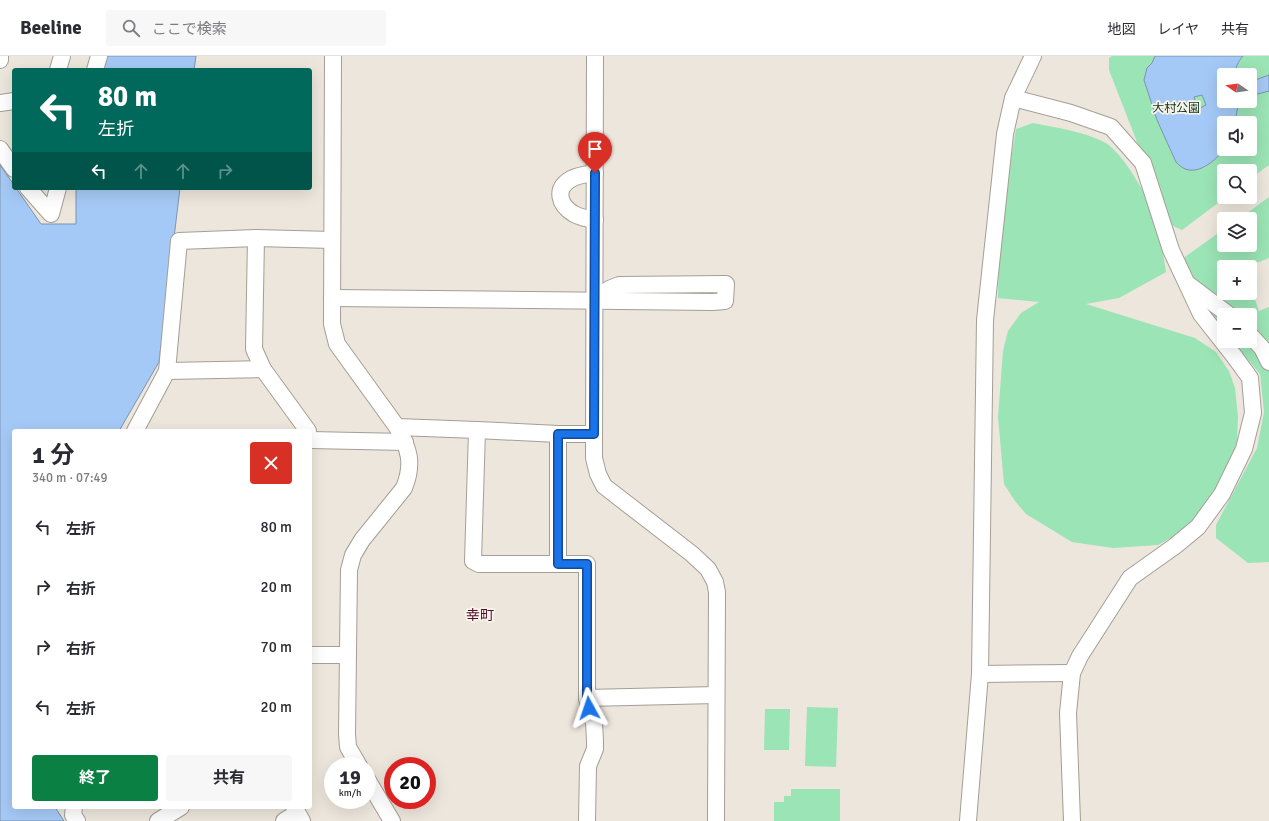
<!DOCTYPE html>
<html lang="ja">
<meta charset="utf-8">
<style>
body{margin:0;font-family:Signika,"Noto Sans JP",sans-serif;background:#f7f7f7;color:#2b2b33;height:100vh;display:flex;flex-direction:column;font-size:15px;white-space:nowrap}
*{box-sizing:border-box;margin:0}
p{font-size:13px;color:#7c7c81}
.icon{flex:none;width:22px;height:22px;fill:none;stroke:currentColor;stroke-width:2;stroke-linecap:round;stroke-linejoin:round}
.map{position:relative;flex:1;overflow:hidden}
.drawer{position:absolute;left:12px;top:373px;width:300px;height:380px;display:flex;flex-direction:column;background:#fff;border-radius:4px;box-shadow:0 4px 16px #0002}
.drawer>*{flex:none}
.hud{position:absolute;left:12px;top:12px;width:300px;height:122px;border-radius:4px;box-shadow:0 4px 16px #0002;background:#00695c;color:#fff;overflow:hidden}
.needle{width:26px;rotate:283deg}
.controls{position:absolute;left:1217px;top:12px;display:grid;gap:8px}
.controls a{display:grid;place-items:center;width:40px;height:40px;border-radius:4px;background:#fff;box-shadow:0 4px 16px #0002;font-size:20px}
.speed{position:absolute;left:324px;top:701px;display:flex;gap:8px;font-size:20px;font-weight:700;text-align:center}
.speed>*{display:grid;place-content:center;width:52px;height:52px;border-radius:50%;background:#fff;box-shadow:0 4px 16px #0002;line-height:1}
.speed small{font-size:10px;font-weight:400}
.speed .limit{border:6px solid #d22;background:#fff;color:#111}
.pin{position:absolute;display:grid;place-items:center;width:34px;height:34px;color:#fff;margin:-41px -17px;border-radius:50% 50% 50% 0;rotate:-45deg;box-shadow:0 0 4px #0007}
.pin .icon{rotate:45deg}
.me{position:absolute;width:44px;margin:-22px;rotate:355deg;stroke-linejoin:round;filter:drop-shadow(0 0 3px #0008)}
.turn{display:flex;align-items:center;gap:14px;height:84px;padding:0 20px;font-size:18px}
.turn .icon{width:52px;height:52px;stroke-width:2.5}
.turn b{display:block;font-size:28px;line-height:34px}
.lanes{display:flex;align-items:center;height:38px;padding:0 20px;background:#0003;justify-content:center;gap:20px;direction:ltr}
.lanes .off{opacity:.35}
.round{display:grid;place-items:center;flex:none;width:42px;height:42px;border-radius:4px;background:#f7f7f7}
.headline{display:flex;align-items:center;justify-content:space-between;height:68px;padding:0 20px}
h1{font-size:24px;font-weight:700;line-height:30px}
.primary-button{display:flex;gap:8px;margin-top:auto;padding:8px 20px}
.primary-button a{flex:1;height:46px;border-radius:4px;background:#0b8043;color:#fff;font-size:16px;font-weight:700;line-height:46px;text-align:center}
.primary-button a+a{background:#f7f7f7;color:#2b2b33}
ul{padding:0;list-style:none}
li{display:flex;align-items:center;gap:12px;height:60px;padding:0 20px}
li div{flex:1}
li b{display:block;font-size:15px}
li em{font-style:normal}
header{display:flex;align-items:center;gap:24px;box-sizing:border-box;height:56px;padding:0 20px;background:#fff;border-bottom:1px solid #e1e1e2}
header strong{font-size:19px}
nav{display:flex;gap:22px;margin-inline-start:auto;font-size:14px}
.search{width:280px;height:36px;background:#f7f7f7;display:flex;align-items:center;gap:10px;box-sizing:border-box;padding:0 14px;border-radius:4px;color:#7c7c81;font-size:15px}
.map>svg:first-child{display:block}
</style>
<header>
<strong>Beeline</strong>
<div class="search"><svg class="icon" aria-label="search" viewBox="0 0 24 24"><circle cx="10" cy="10" r="6"/><path d="M15 15l6 6"/></svg>ここで検索</div>
<nav><a>地図</a><a>レイヤ</a><a>共有</a></nav>
</header>
<div class="map">
<svg width="1269" height="765" viewBox="0 0 1269 765">
<rect width="100%" height="100%" fill="#ece6dc"/>
<g fill="#9be4b5" fill-rule="evenodd">
<path d="M1112,0H1269V109L1250,123V115H1224V141H1226L1182,174L1169,168L1109,14V2ZM1224,19H1250V45H1224ZM1224,67H1250V93H1224Z"/>
<path d="M1033,67C1057,72 1082,75 1104,86C1122,95 1149,142 1155,162C1161,178 1163,199 1166,216L1119,242L1086,248L1195,282L1216,296L1229,315L1235,332L1238,361L1237,385L1227,414L1201,457L1185,474L1158,489L1113,492L1072,486L1026,458L1015,445L1004,428L998,361L1003,295L1008,275L1021,257L1039,246L998,242C998,185 1007,129 1016,73Z"/>
<polygon points="1269,141 1269,202 1246,211 1224,211 1224,237 1250,237 1250,229 1259,255 1269,251 1269,506 1248,507 1216,482 1216,469 1257,392 1264,356 1260,318 1232,285 1250,285 1250,259 1224,259 1224,276 1207,257 1182,203 1224,173 1224,189 1250,189 1250,163 1239,163"/>
<polygon points="807,651 838,652 836,711 805,710"/>
<polygon points="765,653 790,653 789,694 764,694"/>
<polygon points="791,733 840,733 840,765 774,765 774,746 784,746 784,740 791,740"/>
</g>
<g fill="#a5c9f6" stroke="#7b94b2" fill-rule="evenodd">
<polygon points="106,0 196,0 194,14 102,14"/>
<path d="M1155,0H1243C1238,6 1235,11 1236,19H1224V45H1240L1238,49L1235,67H1224V93H1225C1213,107 1192,125 1176,106L1157,64L1144,24L1147,12L1152,7ZM1202,39L1206,49L1200,52H1197L1194,41Z"/>
<polygon points="1269,19 1269,35 1250,40 1250,26"/>
<polygon points="0,109 14,129 14,132 16,132 41,168 76,168 76,132 180,132 159,306 119,375 14,375 14,751 55,751 64,765 0,765"/>
</g>
<g fill="none" stroke-linecap="round" stroke-linejoin="round">
<g stroke="#a49e95" stroke-width="18">
<g id="minor">
<path d="M333,0L332,268L337,288L397,371C409,393 414,407 404,432L362,484L353,499L349,514L347,678L348,691L359,710"/>
<polyline points="595,0 594,402 598,418 604,430 692,498 708,513 715,526 717,536 716,765"/>
<polyline points="1033,0 1013,42 1005,78 985,264 980,618 1072,617"/>
<polyline points="0,4 0,0"/>
<polyline points="58,14 62,0"/>
<polyline points="95,14 99,0"/>
<polyline points="1013,42 1071,57 1111,71 1143,107 1171,194 1201,258 1234,300 1250,322 1253,357 1244,393 1222,438 1198,471 1175,490 1130,522 1080,600 1072,617 1068,657 1072,765"/>
<polyline points="0,47 14,45"/>
<polyline points="0,93 14,113"/>
<polyline points="28,132 51,158 58,132"/>
<path d="M595,164C588,163 580,161 574,158C559,149 554,133 571,123C578,119 587,118 595,117"/>
<polyline points="256,182 254,293 263,313 308,375"/>
<polyline points="1189,229 1229,259"/>
<polyline points="332,242 713,246 725,245 726,228 619,229 609,233 595,244"/>
<polyline points="1250,279 1262,292 1269,306"/>
<polyline points="167,315 263,313"/>
<polyline points="397,371 477,374 558,378 594,378"/>
<polyline points="477,374 473,505 479,508 587,508 587,642 589,652 594,667 595,685 595,693 588,710 587,765"/>
<polyline points="135,375 167,315 179,185 256,182 332,184"/>
<polyline points="558,378 558,508"/>
<polyline points="310,384 405,386"/>
<polyline points="310,599 347,599"/>
<polyline points="587,642 716,639"/>
<polyline points="367,723 392,765"/>
<polyline points="74,751 73,759 77,765"/>
<polyline points="294,751 302,765"/>
<polyline points="158,765 181,751"/>
<polyline points="284,765 297,757"/>
<polyline points="968,765 980,618"/>
</g>
</g>
<use href="#minor" stroke="#fff" stroke-width="16"/>
</g>
<g fill="none" stroke-linecap="round" stroke-linejoin="round">
<g stroke="#114b97" stroke-width="10">
<polyline id="route" points="589,652 587,642 587,508 558,508 558,378 594,378 595,117"/>
</g>
<use href="#route" stroke="#1a73e8" stroke-width="7"/>
</g>
<g text-anchor="middle" dominant-baseline="central" stroke-width="3.5" stroke-linejoin="round" paint-order="stroke">
<g font-size="12" fill="#0c361f" stroke="#faf3e9">
<text x="1176" y="52">大村公園</text>
</g>
<g font-size="14" fill="#501031" stroke="#faf3e9">
<text x="480" y="559">幸町</text>
</g>
</g>
</svg>
<div class="controls">
<a><svg class="needle" viewBox="-14 -14 28 28"><path d="M0-13l5 13h-10z" fill="#e53935"/><path d="M0 13l5-13h-10z" fill="#7c7c81"/></svg></a>
<a><svg class="icon" aria-label="sound" viewBox="0 0 24 24"><path d="M4 9h4l5-4v14l-5-4H4zM17 9q2 3 0 6"/></svg></a>
<a><svg class="icon" aria-label="search" viewBox="0 0 24 24"><circle cx="10" cy="10" r="6"/><path d="M15 15l6 6"/></svg></a>
<a><svg class="icon" aria-label="layers" viewBox="0 0 24 24"><path d="M12 4l9 5-9 5-9-5zM3 14l9 5 9-5"/></svg></a>
<a>+</a>
<a>−</a>
</div>
<div class="speed"><div>19<small>km/h</small></div><div class="limit">20</div></div>
<div class="pin" style="left:595px;top:117px;background:#d93025"><svg class="icon" aria-label="arrive" viewBox="0 0 24 24"><path d="M6 21V4h12l-3 4 3 4H6"/></svg></div>
<svg class="me" style="left:589px;top:652px" viewBox="-20 -20 40 40"><path d="M0-17L14 15 0 8-14 15z" fill="#1a73e8" stroke="#fff" stroke-width="4"/></svg>
<div class="hud">
<div class="turn"><svg class="icon" aria-label="left" viewBox="0 0 24 24"><path d="M17 20v-9H6M10 6l-5 5 5 5"/></svg><div><b>80 m</b>左折</div></div>
<div class="lanes"><svg class="icon" aria-label="left" viewBox="0 0 24 24"><path d="M17 20v-9H6M10 6l-5 5 5 5"/></svg><svg class="icon off" aria-label="ahead" viewBox="0 0 24 24"><path d="M12 20V5M6 11l6-6 6 6"/></svg><svg class="icon off" aria-label="ahead" viewBox="0 0 24 24"><path d="M12 20V5M6 11l6-6 6 6"/></svg><svg class="icon off" aria-label="right" viewBox="0 0 24 24"><path d="M7 20v-9h11M14 6l5 5-5 5"/></svg></div>
</div>
<section class="drawer">
<div class="headline"><div><h1>1 分</h1><p>340 m · 07:49</p></div><a class="round" style="background:#d93025;color:#fff"><svg class="icon" aria-label="close" viewBox="0 0 24 24"><path d="M6 6l12 12M18 6L6 18"/></svg></a></div>
<ul>
<li><svg class="icon" aria-label="left" viewBox="0 0 24 24"><path d="M17 20v-9H6M10 6l-5 5 5 5"/></svg><div><b>左折</b></div><em>80 m</em></li>
<li><svg class="icon" aria-label="right" viewBox="0 0 24 24"><path d="M7 20v-9h11M14 6l5 5-5 5"/></svg><div><b>右折</b></div><em>20 m</em></li>
<li><svg class="icon" aria-label="right" viewBox="0 0 24 24"><path d="M7 20v-9h11M14 6l5 5-5 5"/></svg><div><b>右折</b></div><em>70 m</em></li>
<li><svg class="icon" aria-label="left" viewBox="0 0 24 24"><path d="M17 20v-9H6M10 6l-5 5 5 5"/></svg><div><b>左折</b></div><em>20 m</em></li>
</ul>
<div class="primary-button"><a>終了</a><a>共有</a></div>
</section>
</div>
